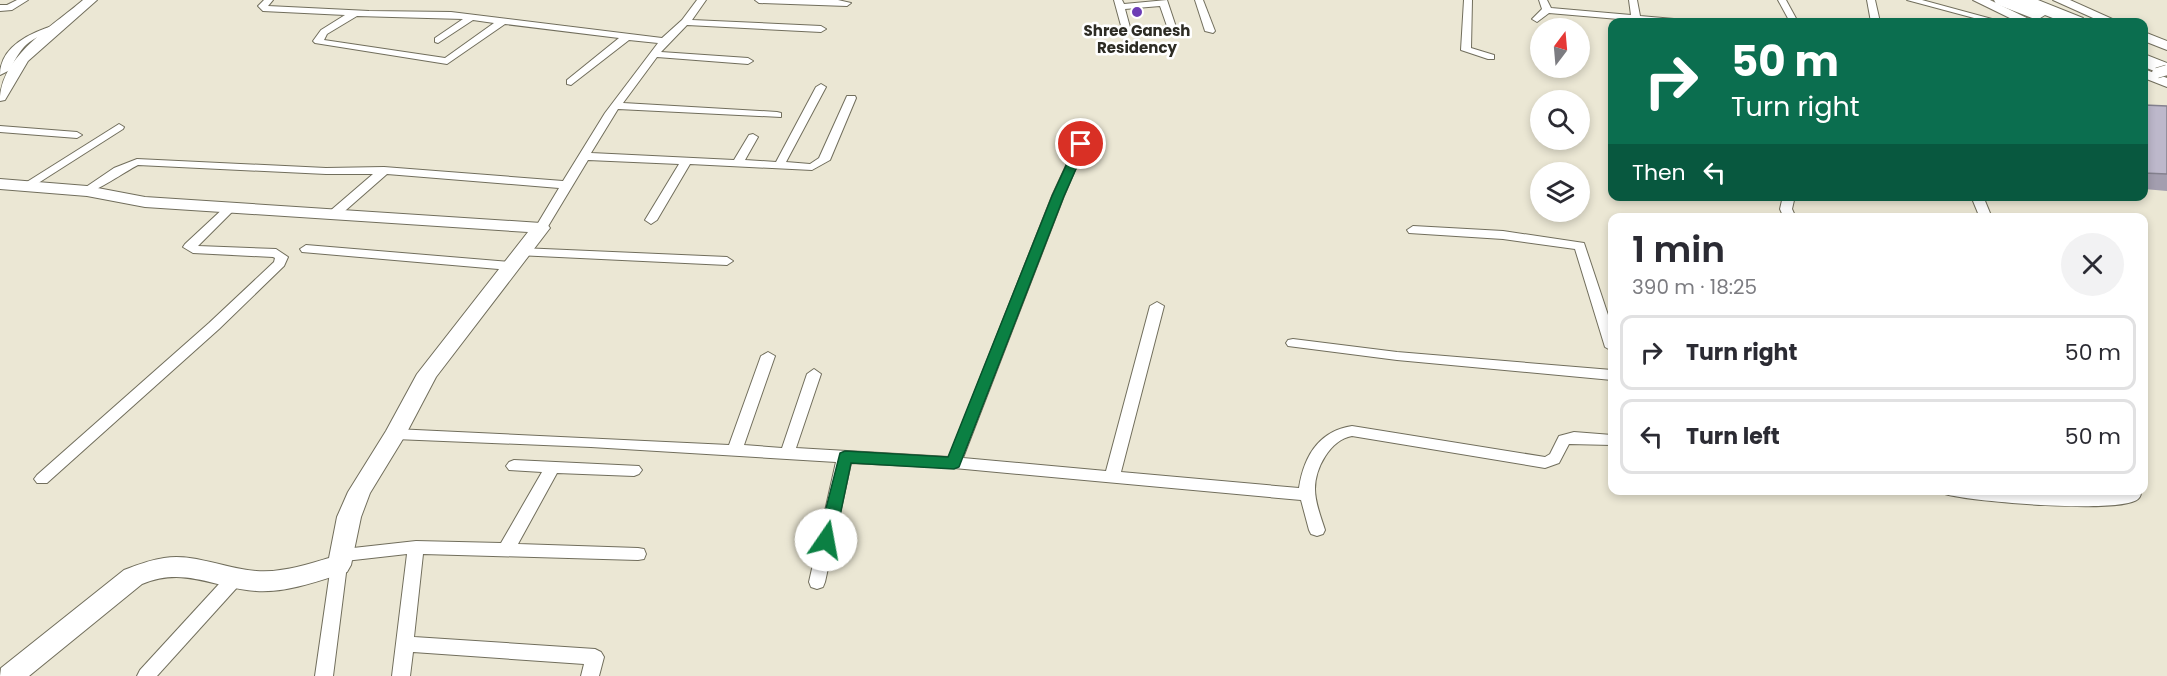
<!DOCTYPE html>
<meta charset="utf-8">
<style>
body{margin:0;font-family:Poppins,sans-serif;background:#f2f2f3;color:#2b2b33;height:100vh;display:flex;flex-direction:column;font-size:22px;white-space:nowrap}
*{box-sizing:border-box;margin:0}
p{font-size:20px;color:#7c7c81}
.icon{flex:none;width:33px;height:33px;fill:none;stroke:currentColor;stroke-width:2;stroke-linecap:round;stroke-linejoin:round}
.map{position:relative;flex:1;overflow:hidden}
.drawer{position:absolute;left:1608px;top:213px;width:540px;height:282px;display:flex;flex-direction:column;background:#fff;border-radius:12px;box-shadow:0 3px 9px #0003}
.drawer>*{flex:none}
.guide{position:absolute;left:1608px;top:18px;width:540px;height:183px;border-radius:12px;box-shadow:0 3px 9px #0003;background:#0b6e4f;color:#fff;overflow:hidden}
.needle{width:39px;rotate:16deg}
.fabs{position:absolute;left:1530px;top:18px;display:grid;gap:12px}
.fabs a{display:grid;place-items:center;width:60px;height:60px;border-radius:50%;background:#fff;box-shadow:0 3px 9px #0003;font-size:30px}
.pin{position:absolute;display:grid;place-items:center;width:51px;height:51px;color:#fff;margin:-26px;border:3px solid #fff;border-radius:50%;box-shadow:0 2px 6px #0007}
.me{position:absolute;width:66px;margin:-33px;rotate:12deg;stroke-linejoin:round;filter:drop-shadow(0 0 4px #0008)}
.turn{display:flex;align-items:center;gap:21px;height:126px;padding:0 24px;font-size:27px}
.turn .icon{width:78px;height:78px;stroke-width:2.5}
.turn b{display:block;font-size:42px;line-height:51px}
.then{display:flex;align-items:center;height:57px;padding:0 24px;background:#0003;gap:12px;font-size:22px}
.round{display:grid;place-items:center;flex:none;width:63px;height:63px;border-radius:32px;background:#f2f2f3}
.head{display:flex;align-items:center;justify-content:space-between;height:102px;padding:0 24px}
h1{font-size:36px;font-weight:600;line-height:45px}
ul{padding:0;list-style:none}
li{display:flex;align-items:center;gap:18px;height:75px;margin:0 12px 9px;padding:0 12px;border:3px solid #e1e1e2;border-radius:12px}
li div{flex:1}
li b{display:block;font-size:22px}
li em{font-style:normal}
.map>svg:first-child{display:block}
</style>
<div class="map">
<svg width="2167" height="676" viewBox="0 0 2167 676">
<rect width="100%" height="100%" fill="#ebe7d4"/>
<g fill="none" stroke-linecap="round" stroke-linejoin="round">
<g stroke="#716e5c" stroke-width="2">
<g id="street">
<polygon points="17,0 28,0 12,10 0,11 0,5 7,5"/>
<path d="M264,0H273L268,6L369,11L451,12L662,38L682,20L697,0H706L692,20L821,26L826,29L821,32L687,25L661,52L748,58L753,61L748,64L657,57L623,103L777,112L781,113V117L618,109L591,153L734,160L749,135L753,134L758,137L745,160L776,162L816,87L821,84L826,87L786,162L810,164L819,158L847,96H855L856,98L830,160L812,170L690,164L657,220L651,224L645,220L679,164L588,160L547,228L541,232L535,228L559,188L387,174L338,217H330L328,214L330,211L373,174H326L138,165C126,171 92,195 83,193V189L114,168L137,159L326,168L384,167L563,181L605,113L658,43L629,40L571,85L567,84V80L619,38L505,24L447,64L315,43L313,41L321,30L345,15L263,11L258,6ZM357,16L463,19L435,38V42L438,43L473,20L494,23L445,58L324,40L327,34Z"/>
<polygon points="755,0 838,0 851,3 847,6 759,3"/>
<polygon points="1114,0 1122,0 1124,4 1167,0 1176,27 1168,29 1160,6 1125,9 1131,31 1123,33"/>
<polygon points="1195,0 1203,0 1215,31 1213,33 1205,31"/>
<polygon points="1464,0 1472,0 1471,48 1494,55 1494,59 1488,59 1461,50"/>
<polygon points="1539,0 1547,0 1551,8 1631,15 1629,0 1637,0 1640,16 1674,19 1679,22 1653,22 1549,13 1537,22 1532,19 1542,9"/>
<polygon points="1778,0 1786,0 1798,22 1790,22"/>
<polygon points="1867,0 1875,0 1880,22 1871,22"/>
<polygon points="1907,0 1922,0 2003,22 1989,22"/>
<path d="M59,24L62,25V29C32,37 23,42 10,70L0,75C0,45 34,31 59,24Z"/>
<polygon points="119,124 124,127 123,129 32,187 28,188 22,185"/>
<polygon points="0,126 77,132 82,135 77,138 0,132"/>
<path d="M1081,141L1086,144L1064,196L963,458L1106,471L1150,306L1157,302L1164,306L1121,472L1299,488C1304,456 1319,431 1352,426L1545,457L1550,454L1559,436L1574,432L1612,435V445L1569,444L1559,463L1545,468L1352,436C1330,440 1315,468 1315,489C1315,503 1321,517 1325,530L1323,534L1317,536L1311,534L1309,530L1301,500L954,468L851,463L825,582L823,587L817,589L811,587L809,582L836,462L591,447L395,439L390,438L388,434L390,430L395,429L729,445L761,356L768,352L775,356L744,445L782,448L807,374L814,369L821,374L796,448L949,457L1052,196L1076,144Z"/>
<polygon points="1783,196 1795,196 1792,209 1796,218 1784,218 1780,209"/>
<polygon points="1882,196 1893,196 1894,197 1888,200"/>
<polygon points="1971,196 1983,196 1992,218 1980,218"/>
<polygon points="231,203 237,207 198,246 276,249 288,257 284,266 219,329 47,483 37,483 34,479 37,475 209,323 274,262 275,258 273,257 193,253 183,247 185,244 227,205"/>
<polygon points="1413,226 1503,231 1584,243 1612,327 1612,351 1605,347 1575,249 1503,239 1409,233 1407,230"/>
<polygon points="306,245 510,262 516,266 510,270 302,252 300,249"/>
<polygon points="521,248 727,257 733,261 727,265 517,255 515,252"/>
<polygon points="1293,339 1397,352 1612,370 1612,380 1397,360 1288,346 1286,343 1288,340"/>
<polygon points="514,460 639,466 642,470 639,474 634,476 557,473 518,544 638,548 644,549 646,554 644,559 638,560 423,554 414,637 595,649 601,652 604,657 599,676 581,676 584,664 413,652 410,676 392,676 407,554 345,561 347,565 333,676 315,676 331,565 335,560 333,555 335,550 416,541 501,543 542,472 509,470 506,466 509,462"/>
<path d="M1943,490L2108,494C2120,494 2128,490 2141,490C2141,494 2141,496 2138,499C2122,514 1971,502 1945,494Z"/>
<polygon points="236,570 242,572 244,577 242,582 157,676 137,676 140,670 230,572"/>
</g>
</g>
<g stroke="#716e5c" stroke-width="2">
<g id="secondary">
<path d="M83,0H97L28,61L5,100L0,101C0,56 52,27 83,0Z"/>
<polygon points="1973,0 1990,0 2035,22 2018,22"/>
<polygon points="2053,0 2070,0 2119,22 2102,22"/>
<polygon points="2144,32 2167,41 2167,50 2144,41"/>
<polygon points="2144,69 2167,78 2167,87 2144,78"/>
<path d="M0,179L87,186L145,197L541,223L547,224L550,228L436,377L406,434L370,493L361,517L351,565L347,572C319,581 286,593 256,591C214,588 185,566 142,584L29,676H0L1,668L124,570C137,565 150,560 164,558C195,553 225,569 256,571C281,573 305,565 329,558L337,517L348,492L386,431L417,374L528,232L145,207L87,196L0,189Z"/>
</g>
</g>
<g stroke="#716e5c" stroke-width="2">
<g id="highway">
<polygon points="1994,0 2038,0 2083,18 2086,22 2063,22 2045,15 2037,20 1996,4"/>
<polygon points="2144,54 2167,63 2167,76 2144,67"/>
</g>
</g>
<use href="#street" fill="#fff" fill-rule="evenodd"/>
<use href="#secondary" fill="#fff" fill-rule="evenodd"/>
<use href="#highway" fill="#fff" fill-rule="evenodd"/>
<g stroke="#716e5c" stroke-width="11" stroke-linecap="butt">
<polyline id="street-bridge" points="2157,73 2167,70"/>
</g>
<use href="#street-bridge" stroke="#fff" stroke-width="10"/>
</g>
<polygon fill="#a39eaf" points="2144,105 2167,106 2167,191 2144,189"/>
<polygon fill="#bdb8cb" stroke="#84818e" stroke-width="1.5" points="2144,105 2167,106 2167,174 2144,173"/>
<polygon fill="#0b8043" stroke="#07532c" stroke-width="1.5" points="1081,141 1087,144 1064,196 959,467 954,469 851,463 835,540 832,545 826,547 821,545 818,540 840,453 845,451 948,457 1052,196 1076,144"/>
<circle fill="#6d3db5" stroke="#fff" stroke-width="2" cx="1137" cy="12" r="6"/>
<g text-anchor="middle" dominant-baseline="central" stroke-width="5" stroke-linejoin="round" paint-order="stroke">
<g font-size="15" font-weight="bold" fill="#2d2c24" stroke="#fff">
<text x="1137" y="30">Shree Ganesh<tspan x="1137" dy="17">Residency</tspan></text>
</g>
</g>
</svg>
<div class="fabs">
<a><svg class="needle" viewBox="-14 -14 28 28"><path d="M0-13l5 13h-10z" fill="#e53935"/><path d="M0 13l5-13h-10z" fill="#7c7c81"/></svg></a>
<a><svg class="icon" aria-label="search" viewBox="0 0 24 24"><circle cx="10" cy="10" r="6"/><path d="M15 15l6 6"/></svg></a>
<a><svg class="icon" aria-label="layers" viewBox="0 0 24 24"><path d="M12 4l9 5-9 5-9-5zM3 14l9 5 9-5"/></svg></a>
</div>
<div class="pin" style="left:1081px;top:144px;background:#d93025"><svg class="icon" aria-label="arrive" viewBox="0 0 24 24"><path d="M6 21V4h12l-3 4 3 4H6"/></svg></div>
<svg class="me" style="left:826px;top:540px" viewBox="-20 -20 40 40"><circle r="19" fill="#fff"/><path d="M0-13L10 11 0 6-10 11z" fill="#0b8043"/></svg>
<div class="guide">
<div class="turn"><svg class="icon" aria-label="right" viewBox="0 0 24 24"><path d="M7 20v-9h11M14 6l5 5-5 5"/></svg><div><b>50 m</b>Turn right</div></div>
<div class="then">Then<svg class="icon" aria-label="left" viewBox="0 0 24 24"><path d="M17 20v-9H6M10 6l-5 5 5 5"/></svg></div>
</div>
<section class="drawer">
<div class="head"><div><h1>1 min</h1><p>390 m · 18:25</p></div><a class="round"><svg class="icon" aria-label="close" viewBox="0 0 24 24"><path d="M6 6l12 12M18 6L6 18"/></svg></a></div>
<ul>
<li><svg class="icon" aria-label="right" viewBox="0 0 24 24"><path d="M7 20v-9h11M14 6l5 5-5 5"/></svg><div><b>Turn right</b></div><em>50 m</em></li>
<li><svg class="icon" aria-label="left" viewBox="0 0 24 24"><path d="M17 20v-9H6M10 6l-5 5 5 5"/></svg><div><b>Turn left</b></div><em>50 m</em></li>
</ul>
</section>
</div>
